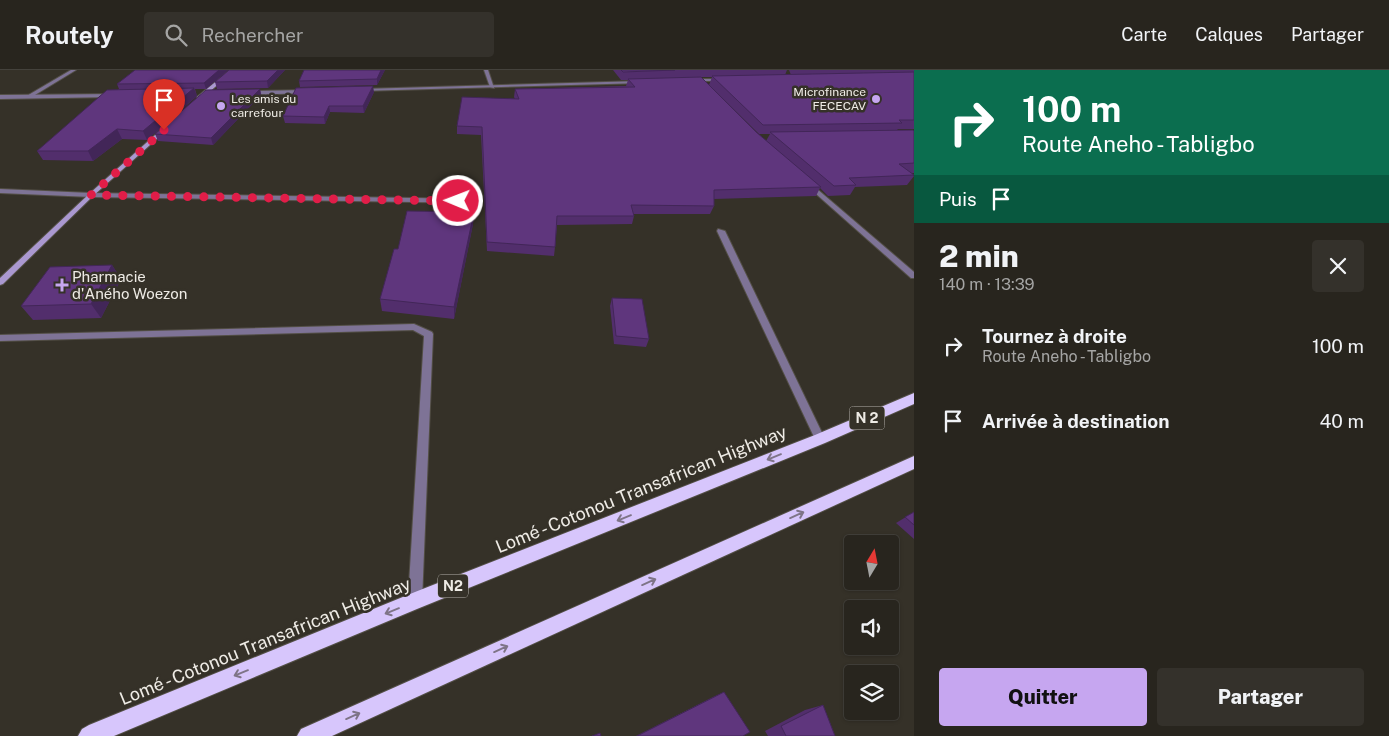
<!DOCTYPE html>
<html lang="fr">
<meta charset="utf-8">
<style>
body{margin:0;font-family:"Public Sans",sans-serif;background:#34312b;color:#f1f3f6;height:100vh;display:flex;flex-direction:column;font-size:19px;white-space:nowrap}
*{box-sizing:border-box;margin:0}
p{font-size:16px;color:#a5a5a4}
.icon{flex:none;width:28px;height:28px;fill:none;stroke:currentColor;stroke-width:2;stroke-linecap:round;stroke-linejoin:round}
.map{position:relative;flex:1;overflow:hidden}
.side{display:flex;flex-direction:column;background:#28251e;width:475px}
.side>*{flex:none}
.banner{background:#0b6e4f;color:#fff;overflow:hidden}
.needle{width:32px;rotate:10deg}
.buttons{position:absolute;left:844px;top:465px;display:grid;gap:10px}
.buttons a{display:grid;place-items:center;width:55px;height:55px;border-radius:5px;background:#28251e;box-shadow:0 1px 4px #0004,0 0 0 1px #44423c;font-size:25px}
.pin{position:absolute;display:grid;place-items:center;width:42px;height:42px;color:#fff;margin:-51px -21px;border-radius:50% 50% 50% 0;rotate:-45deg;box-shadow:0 0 5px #0007}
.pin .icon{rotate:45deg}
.me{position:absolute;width:55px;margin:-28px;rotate:271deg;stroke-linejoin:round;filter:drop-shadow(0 0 4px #0008)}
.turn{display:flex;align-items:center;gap:18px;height:105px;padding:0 25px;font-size:22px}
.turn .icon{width:65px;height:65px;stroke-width:2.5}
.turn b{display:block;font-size:35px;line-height:42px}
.then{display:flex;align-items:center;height:48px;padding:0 25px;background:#0003;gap:10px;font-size:19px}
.round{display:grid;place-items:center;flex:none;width:52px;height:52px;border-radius:5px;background:#34312b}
.summary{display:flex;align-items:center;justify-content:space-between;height:85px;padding:0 25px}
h1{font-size:30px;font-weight:800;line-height:38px}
.action{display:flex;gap:10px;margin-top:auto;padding:10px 25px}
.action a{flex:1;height:58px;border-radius:5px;background:#c6a6f0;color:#111;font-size:20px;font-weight:800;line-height:58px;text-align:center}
.action a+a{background:#34312b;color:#f1f3f6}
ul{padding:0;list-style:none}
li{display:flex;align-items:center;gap:15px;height:75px;padding:0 25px}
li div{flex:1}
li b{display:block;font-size:19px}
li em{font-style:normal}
header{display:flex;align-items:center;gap:30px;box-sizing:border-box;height:70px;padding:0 25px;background:#28251e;border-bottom:1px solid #44423c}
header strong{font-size:24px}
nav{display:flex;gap:28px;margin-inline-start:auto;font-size:18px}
.search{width:350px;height:45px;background:#34312b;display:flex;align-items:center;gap:12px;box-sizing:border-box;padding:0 18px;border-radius:5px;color:#a5a5a4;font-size:19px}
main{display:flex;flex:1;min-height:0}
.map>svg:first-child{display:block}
</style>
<header>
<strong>Routely</strong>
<div class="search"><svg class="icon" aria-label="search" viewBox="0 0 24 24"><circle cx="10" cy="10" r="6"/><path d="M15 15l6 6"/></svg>Rechercher</div>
<nav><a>Carte</a><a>Calques</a><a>Partager</a></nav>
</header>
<main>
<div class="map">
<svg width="914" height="666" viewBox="0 0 914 666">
<rect width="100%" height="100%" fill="#353128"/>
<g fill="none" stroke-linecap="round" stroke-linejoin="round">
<g stroke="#534f46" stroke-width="2">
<g id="minor">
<polygon points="71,0 76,0 30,28 25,27"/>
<polygon points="484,0 488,0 494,18 490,17"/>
<polygon points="806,113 810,113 914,202 914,208 911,208 806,115"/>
<polygon points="0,119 91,123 477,129 480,131 477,133 91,127 0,123"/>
<polygon points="718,159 725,161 825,369 824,372 820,373 816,372 815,369 717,161"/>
<polygon points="414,254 432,262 433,264 422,531 420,536 415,538 410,536 408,531 424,266 413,260 0,271 0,265"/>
</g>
</g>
<g stroke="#534f46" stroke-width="2">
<g id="tertiary">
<polygon points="691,9 724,9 726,10 724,11 689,11"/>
<polygon points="641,11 643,13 361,21 359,20 361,19"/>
<polygon points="306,20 308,23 248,25 245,23 248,21"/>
<polygon points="116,24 114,27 0,29 0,25"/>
</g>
</g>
<g stroke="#534f46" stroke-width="2">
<g id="secondary">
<polygon points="230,0 235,0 201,29 197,29 197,27"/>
<polygon points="164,57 169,58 93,126 3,214 0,215 0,208 89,124"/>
</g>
</g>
<g stroke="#534f46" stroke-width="2">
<g id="trunk">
<polygon points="914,323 914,334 825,373 417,539 114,666 78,666 82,659 89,655 415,522 815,365"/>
<polygon points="914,386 914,399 332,666 297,666 301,659"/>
</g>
</g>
<use href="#minor" fill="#7e7396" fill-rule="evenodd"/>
<use href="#tertiary" fill="#7e7396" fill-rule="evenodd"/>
<use href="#secondary" fill="#aa98d0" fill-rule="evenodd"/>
<use href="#trunk" fill="#d7c6fc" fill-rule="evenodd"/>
</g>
<g fill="#522e6c" fill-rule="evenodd">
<polygon points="228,0 206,19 195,19 197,26 147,70 122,69 93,91 43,90 37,81 119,19 117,14"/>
<polygon points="285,0 268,18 217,19 215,12"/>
<polygon points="385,0 377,15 300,17 299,11"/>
<path d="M613,0H787L785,5H791L789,0H914V59H898L897,60L914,61V103H911L914,106L907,115L855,117L850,125L828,126L820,118L816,126L714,129V136L710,144H634V146L632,154L557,155L555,177L554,186L487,181L481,65L457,64V56L515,29L514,27L515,19L626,16L628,10H621ZM697,7H712L709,15L759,64H770L766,71L756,62Z"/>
<polygon points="260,19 261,25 213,75 158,71 155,64"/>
<polygon points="374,22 364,43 330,42 325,54 285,53 283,46"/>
<polygon points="474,142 473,154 454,249 382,241 380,229 398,179"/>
<polygon points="112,195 121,209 101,248 33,250 21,236"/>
<polygon points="612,228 649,269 646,277 614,274 610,236"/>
<polygon points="914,442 914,469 896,453"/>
<polygon points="724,622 743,666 636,666 713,627"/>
<polygon points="823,635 835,666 768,666 765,661 805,640"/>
</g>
<g fill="#422658">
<polygon points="219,0 228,0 206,19 204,13"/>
<polygon points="278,0 285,0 268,18 267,11"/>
<polygon points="381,0 385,0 377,15 377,9"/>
<polygon points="373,16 374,22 364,43 363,36"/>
<polygon points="194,18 197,26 147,70 143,61"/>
<polygon points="260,19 261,25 213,75 211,68"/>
<polygon points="329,36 330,42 325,54 324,47"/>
<polygon points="117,59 122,69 93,91 88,81"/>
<polygon points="474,142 473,154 454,249 454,237"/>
<polygon points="112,195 121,209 101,248 91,234"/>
</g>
<g fill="#5f367d" stroke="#422658">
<polygon points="135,0 219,0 204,13 117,14"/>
<polygon points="229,0 278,0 267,11 215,12"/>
<polygon points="304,0 381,0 377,9 299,11"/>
<polygon points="621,0 675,0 623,2"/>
<polygon points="914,2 914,50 899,50 902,53 763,55 712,6"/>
<polygon points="701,7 756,62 821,117 714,120 714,136 631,135 634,146 557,146 555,177 487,172 482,57 457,56 462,27 519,29 515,19 635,17 628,9"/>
<polygon points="373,16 363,36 329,36 324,47 283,46 296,18"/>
<polygon points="194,18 143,61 117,59 88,81 37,81 107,20"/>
<polygon points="260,19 211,68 155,64 206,20"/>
<polygon points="913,60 914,61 914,93 899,94 914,105 849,108 856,115 834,116 770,62"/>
<polygon points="407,141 474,142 454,237 380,229 394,179 398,179"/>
<polygon points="112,195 91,234 21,236 50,197"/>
<polygon points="612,228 642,229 649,269 616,266"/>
<polygon points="914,442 914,455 905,447"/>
<polygon points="724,622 750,662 743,666 637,666"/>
<polygon points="823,635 835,666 786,666 781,656"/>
<polygon points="600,663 601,666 592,666"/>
</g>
<defs><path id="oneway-shaft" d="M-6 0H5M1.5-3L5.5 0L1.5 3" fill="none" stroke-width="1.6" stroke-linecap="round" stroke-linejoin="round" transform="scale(1.25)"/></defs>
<g stroke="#7e7487">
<use href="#oneway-shaft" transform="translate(774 387) rotate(158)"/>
<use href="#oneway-shaft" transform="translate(797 445) rotate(-24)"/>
<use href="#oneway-shaft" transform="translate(624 448) rotate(158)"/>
<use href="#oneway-shaft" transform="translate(649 512) rotate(-24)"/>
<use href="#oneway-shaft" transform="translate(392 541) rotate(158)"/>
<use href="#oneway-shaft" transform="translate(501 579) rotate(-24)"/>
<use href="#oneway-shaft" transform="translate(241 603) rotate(158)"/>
<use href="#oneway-shaft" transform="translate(353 646) rotate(-24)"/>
</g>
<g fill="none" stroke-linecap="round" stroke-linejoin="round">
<polyline stroke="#e11d48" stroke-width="9" stroke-dasharray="0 16.2" points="164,60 91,125 458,131"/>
</g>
<g fill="#c6a6f0" stroke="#353128" stroke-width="2">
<circle cx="876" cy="29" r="5"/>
<circle cx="221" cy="36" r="5"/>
<path d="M59.5 207.5h5v5h5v5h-5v5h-5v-5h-5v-5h5z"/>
</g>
<g text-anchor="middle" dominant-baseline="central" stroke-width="5" stroke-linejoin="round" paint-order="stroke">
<g font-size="12" fill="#eeebe5" stroke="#353128" text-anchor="end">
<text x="866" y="22">Microfinance<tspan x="866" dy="14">FECECAV</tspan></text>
<text x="231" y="29" text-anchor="start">Les amis du<tspan x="231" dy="14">carrefour</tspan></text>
</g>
<g fill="#353128" stroke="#b6b3ac" stroke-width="1">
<rect x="849.5" y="336.5" width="35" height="23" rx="4"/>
<rect x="438" y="504.5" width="30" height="23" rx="4"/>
</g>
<g font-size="14" font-weight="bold" fill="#eeebe5">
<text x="867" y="348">N 2</text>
<text x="453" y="516">N2</text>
</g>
<g font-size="15" fill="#eeebe5" stroke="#353128" text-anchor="start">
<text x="72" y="206">Pharmacie<tspan x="72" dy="17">d'Aného Woezon</tspan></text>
</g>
<g font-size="18" fill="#eeebe5" stroke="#353128">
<text transform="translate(641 419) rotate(-22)">Lomé - Cotonou Transafrican Highway</text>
<text transform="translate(265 571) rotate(-22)">Lomé - Cotonou Transafrican Highway</text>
</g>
</g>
</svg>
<div class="buttons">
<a><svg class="needle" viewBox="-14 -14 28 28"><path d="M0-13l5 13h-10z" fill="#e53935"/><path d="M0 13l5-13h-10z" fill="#a5a5a4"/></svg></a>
<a><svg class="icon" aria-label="sound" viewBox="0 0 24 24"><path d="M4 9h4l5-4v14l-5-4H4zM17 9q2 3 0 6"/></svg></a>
<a><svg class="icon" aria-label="layers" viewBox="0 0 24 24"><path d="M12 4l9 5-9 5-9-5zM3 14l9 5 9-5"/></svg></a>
</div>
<div class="pin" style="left:164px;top:60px;background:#d93025"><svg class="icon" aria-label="arrive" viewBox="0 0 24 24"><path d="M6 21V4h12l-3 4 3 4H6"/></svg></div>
<svg class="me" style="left:458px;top:131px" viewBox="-20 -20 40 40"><circle r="17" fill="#e11d48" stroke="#fff" stroke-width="3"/><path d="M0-11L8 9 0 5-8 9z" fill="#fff"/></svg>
</div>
<section class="side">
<div class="banner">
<div class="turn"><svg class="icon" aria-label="right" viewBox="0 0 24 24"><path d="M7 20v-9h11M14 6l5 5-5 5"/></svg><div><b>100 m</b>Route Aneho - Tabligbo</div></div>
<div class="then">Puis<svg class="icon" aria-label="arrive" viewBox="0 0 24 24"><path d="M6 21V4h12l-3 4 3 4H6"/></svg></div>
</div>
<div class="summary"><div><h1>2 min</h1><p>140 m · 13:39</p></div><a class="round"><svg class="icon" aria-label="close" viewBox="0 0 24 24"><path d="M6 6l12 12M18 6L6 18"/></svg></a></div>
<ul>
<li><svg class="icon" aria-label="right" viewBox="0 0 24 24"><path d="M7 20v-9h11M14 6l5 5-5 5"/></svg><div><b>Tournez à droite</b><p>Route Aneho - Tabligbo</p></div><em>100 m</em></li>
<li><svg class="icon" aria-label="arrive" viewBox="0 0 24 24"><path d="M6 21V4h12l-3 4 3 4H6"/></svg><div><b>Arrivée à destination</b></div><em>40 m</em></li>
</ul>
<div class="action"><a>Quitter</a><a>Partager</a></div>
</section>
</main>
